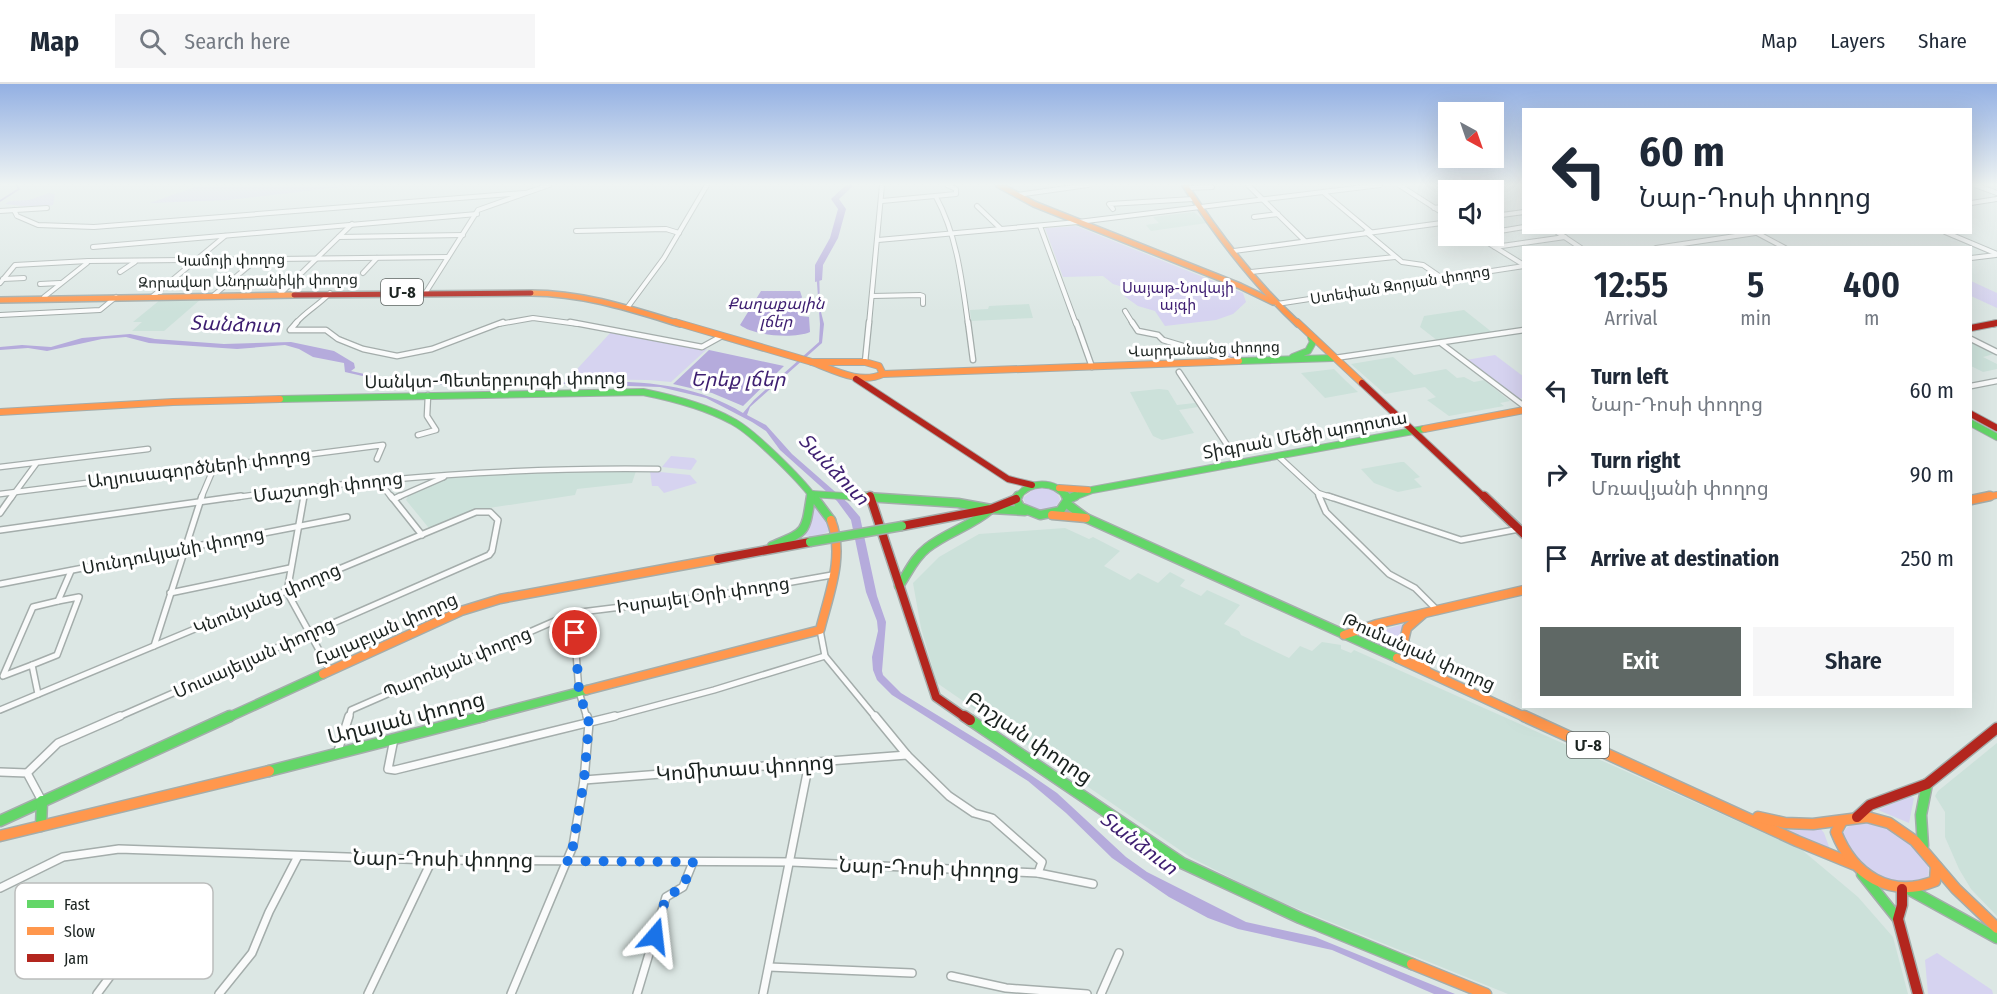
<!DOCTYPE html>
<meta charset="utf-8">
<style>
body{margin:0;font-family:"Fira Sans Condensed","Noto Sans Armenian",sans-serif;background:#f6f6f7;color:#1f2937;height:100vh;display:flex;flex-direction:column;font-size:22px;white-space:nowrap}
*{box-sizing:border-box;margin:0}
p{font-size:20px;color:#747a83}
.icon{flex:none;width:33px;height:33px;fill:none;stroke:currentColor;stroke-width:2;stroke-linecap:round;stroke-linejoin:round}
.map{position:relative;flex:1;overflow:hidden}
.details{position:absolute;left:1522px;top:162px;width:450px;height:462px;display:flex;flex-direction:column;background:#fff;border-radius:0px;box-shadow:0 6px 24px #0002}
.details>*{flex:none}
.banner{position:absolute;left:1522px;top:24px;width:450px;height:126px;border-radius:0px;box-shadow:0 6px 24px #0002;background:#fff;color:#1f2937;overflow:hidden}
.needle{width:39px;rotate:140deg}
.controls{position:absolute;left:1438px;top:18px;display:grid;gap:12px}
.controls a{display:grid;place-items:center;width:66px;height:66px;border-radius:0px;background:#fff;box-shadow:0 6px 24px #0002;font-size:30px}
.pin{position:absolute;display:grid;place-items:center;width:51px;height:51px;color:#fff;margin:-26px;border:3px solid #fff;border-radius:50%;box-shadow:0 2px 6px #0007}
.me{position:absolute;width:66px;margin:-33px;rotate:17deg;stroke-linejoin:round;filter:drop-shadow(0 0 4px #0008)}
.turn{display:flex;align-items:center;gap:21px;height:126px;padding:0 18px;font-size:27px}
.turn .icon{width:78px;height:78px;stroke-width:2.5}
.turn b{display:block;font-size:42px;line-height:51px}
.eta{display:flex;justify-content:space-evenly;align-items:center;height:102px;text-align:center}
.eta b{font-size:36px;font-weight:600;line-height:42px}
.button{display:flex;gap:12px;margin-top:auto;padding:12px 18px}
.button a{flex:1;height:69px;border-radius:0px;background:#5f6865;color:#fff;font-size:24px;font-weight:600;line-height:69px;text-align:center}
.button a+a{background:#f6f6f7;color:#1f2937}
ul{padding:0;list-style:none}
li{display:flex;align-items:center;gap:18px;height:84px;padding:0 18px}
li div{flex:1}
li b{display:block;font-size:22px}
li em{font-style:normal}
header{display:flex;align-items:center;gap:36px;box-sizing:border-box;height:84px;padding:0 30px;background:#fff;border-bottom:2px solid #e0e1e3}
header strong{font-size:28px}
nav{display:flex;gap:33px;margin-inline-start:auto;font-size:21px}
.search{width:420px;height:54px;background:#f6f6f7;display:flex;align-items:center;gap:15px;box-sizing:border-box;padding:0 21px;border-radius:0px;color:#747a83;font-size:22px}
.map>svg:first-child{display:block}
</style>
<header>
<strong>Map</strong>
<div class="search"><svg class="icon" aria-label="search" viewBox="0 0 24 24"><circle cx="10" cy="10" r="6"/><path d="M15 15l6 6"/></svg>Search here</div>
<nav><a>Map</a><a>Layers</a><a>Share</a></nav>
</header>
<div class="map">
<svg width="1997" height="910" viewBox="0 0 1997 910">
<rect width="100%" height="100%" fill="#dce7e4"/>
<g fill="#cce1da">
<polygon points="1194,128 1207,139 1151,147 1146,141 1159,139 1153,133"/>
<polygon points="201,215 164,247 132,247 142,238 133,238 160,216"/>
<polygon points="1029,220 1033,234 971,237 970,226 988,225 989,222"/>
<polygon points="1464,226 1493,249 1438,257 1420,243 1424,232"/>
<polygon points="1971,259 1994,270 1983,273 1997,280 1997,285 1983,288 1971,282"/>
<polygon points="1393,273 1414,291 1446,285 1457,294 1464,293 1474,298 1484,296 1510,317 1500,319 1504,322 1449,332 1427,316 1436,313 1425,303 1385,310 1351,280"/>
<polygon points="1334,285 1346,297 1358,308 1325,314 1301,289"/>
<polygon points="1159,305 1168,306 1177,321 1195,319 1198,323 1179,326 1194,349 1162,356 1153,352 1130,308"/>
<polygon points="1401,378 1404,378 1420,393 1414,395 1422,403 1398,408 1374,399 1361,385"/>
<polygon points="565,386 636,387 632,399 577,405 575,411 476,426 434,444 428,443 406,416 408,412 448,394"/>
<polygon points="1065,444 1089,455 1093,453 1120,467 1104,482 1130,496 1138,489 1158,499 1170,488 1185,496 1180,502 1201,512 1207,506 1240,521 1224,540 1239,547 1241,551 1289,574 1300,562 1312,567 1322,558 1341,561 1341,565 1351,569 1354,566 1802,766 1858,813 1893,853 1908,910 1508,910 1264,811 1190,773 937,599 921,544 913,499 939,473 979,450"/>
<polygon points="1997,659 1997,832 1971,805 1959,785 1945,753 1945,728 1935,712 1938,707"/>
</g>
<g fill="#d6d3f0">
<polygon points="200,101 361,101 228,116 150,119"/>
<polygon points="49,109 55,110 53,121 39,124 5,120 10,117 29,116"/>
<polygon points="1076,142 1243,209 1246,218 1233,230 1216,236 1165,242 1155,227 1138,222 1124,212 1123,203 1113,200 1103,192 1063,193 1045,144"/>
<polygon points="1971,197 1997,209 1997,224 1971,212"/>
<polygon points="612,247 707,265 671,298 648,296 568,295"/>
<polygon points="1263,260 1273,271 1227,273 1194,264 1196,262 1223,269 1230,262"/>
<polygon points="1495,271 1524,293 1524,314 1516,315 1466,276"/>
<polygon points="671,372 694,374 697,377 691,386 662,383"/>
<polygon points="650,387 690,391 697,399 664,409 658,402 652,402"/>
<path d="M1034,405C1044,404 1056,404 1060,415C1055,431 1037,427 1026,421L1023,414Z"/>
<path d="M812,421L817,422L831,445C824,452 813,453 803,451L811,440Z"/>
<polygon points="1407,539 1404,543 1415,577 1380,562 1372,555 1373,549"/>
<polygon points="1910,712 1914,714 1909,739 1878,726"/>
<path d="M1863,738C1872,740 1882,742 1890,745C1903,750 1935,776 1928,792C1919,813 1874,793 1862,783C1853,776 1847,761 1842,752C1846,741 1852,740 1863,738Z"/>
<polygon points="1773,742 1790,746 1820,744 1824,749 1831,768"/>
<polygon points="1937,869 1992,906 1993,910 1928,910 1925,876"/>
</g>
<g fill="#b5abdc">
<path d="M819,180L820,224L824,240L822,259L750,323L747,331L766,341L792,370L848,419L860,433L877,512L886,538L882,587L883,591L901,609L996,667L1057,709L1126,773L1147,788L1246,838L1315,853L1455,910H1434L1332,866L1238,845L1208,834L1169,813L1112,774L1066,729L1028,697L892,611L877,596L873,586L872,573L878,547L877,537L866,508L851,436L837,417L780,366L766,347L752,338L706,314L660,303L538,299L500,303L455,300L402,301L345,288L344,279L313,273L299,265L285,261L237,265L149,259L126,253L102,255L47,267L28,264L0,266V263L22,261L51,263L82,254L130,250L155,255L224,260L291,258L334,267L354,279L355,284L351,287C388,296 414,298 451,298C465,298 478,301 492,301C576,301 668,283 743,329L754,316L819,258L820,240L816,186Z"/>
<path d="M761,207H800L802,213L798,222L800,232L809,233L810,248C794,255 754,252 740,241Z"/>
<polygon points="709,266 784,282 743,322 712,309 673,300"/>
</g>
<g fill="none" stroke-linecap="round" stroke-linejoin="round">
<polyline stroke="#b5abdc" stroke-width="1.5" points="0,117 19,105 16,101"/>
<polygon fill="#b5abdc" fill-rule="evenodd" points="846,101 854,101 839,115 846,125 838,154 823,181 822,196 815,198 815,181 830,154 838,125 831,115"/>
<g stroke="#a4adab" stroke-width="6">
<g id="street-far3">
<polyline points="1248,101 1305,157"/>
<polyline points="1399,101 1449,133"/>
<polyline points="1975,101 1997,109"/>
<polyline points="1187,104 1212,103"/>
<polyline points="1323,108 1371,148"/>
<polyline points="1017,111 1088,101"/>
<path d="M936,113C957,151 962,197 968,240"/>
<polyline points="882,117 956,110 956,105 947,101"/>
<polyline points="1971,119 1997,115"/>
<polyline points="977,122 1001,145"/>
<polyline points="1434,124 1449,122"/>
<polyline points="1113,125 1109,120 1193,115"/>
<polyline points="14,126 17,132 38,141 94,143 524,109"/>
<polyline points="0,127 47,124"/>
<polyline points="1494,132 1524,128"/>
<polyline points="1254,133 1278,130"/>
<polyline points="1040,142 1076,240"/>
<polyline points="576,147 666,145 679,149"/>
<polyline points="1366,148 1402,178 1423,181 1442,194"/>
<polyline points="1494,148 1524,143"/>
<polyline points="1557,148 1581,164"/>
<polyline points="1945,148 1997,170"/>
<polyline points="1757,149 1785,164"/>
<polyline points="1477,152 1524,181"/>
<polyline points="339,153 463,151"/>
<polyline points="878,156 1078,138 1380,101"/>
<polyline points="93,163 477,130"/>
<polyline points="1495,163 1565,153"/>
<polyline points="1656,164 1762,148"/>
<polyline points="1234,167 1449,138"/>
<polyline points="1971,174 1996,171"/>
<polyline points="120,188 135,178"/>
<polyline points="1251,188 1395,173"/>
<polyline points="363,189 377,174"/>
<polyline points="3,195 24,194"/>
<polyline points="0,199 15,181 88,177 448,173"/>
<polyline points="40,200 60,199"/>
<polyline points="426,208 478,126 549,101"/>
<polyline points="280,210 352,140"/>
<polyline points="214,211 256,176"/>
<polyline points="153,212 225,152"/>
<polyline points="872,212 920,211 923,212 923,220"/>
<polyline points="44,213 87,179"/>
<polyline points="1277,220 1524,182"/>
<polyline points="627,224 664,174 707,101"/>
<polyline points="1125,227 1133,240"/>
<polyline points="0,231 100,226 116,213"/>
<path d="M295,240C306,227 319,221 330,209"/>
<polyline points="499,240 533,234 578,240"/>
<polyline points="869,240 882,101"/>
</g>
</g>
<g stroke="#a4adab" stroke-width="7">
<g id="street-far2">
<polyline points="297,238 290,246 326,246 338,255 363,265 397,272 432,265 503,238"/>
<polyline points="570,238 702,263 722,252"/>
<polyline points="968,238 973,276"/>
<polyline points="1076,238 1092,283"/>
<polyline points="1132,238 1138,247 1158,251 1163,256 1233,277"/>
<polyline points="1971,255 1997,268"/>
<polyline points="1442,260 1524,322"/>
<polyline points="1335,274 1524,246"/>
<polyline points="865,278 869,238"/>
<polyline points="1179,288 1239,379"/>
<polyline points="1971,302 1997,297"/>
<polyline points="418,351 436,346 427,332 428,311"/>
<polyline points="1278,372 1318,409 1320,414"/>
<polyline points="0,383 148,365"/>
<polyline points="378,396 392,414"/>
<polyline points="1318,409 1333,414"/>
<polyline points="0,410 383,361 377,375"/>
<polyline points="11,414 36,380"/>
<polyline points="201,414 215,381"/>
<path d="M231,414C373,394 514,383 658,385"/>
<polyline points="303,414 305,405"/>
<polyline points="396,414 444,393"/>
</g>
</g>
<g stroke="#a4adab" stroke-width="8">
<g id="street-far1">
<polyline points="304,412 287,508 330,586"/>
<polyline points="391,412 422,451"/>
<polyline points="1319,412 1326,428 1389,490 1415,504 1438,527"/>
<polyline points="1328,412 1461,456 1519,445"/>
<polyline points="394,415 400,412"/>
<polyline points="0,429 12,412"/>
<polyline points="0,446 241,412"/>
<polyline points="0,500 347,433"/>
<polyline points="170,509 290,484"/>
<polyline points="573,529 579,608 587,634"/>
<polyline points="820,546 825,572 876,634"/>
<polyline points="154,562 202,412"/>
<polyline points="32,581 57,571 79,513 58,517"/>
<polyline points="38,610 32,581 3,592 33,523 58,517 71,487"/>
<polyline points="0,626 476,428 490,428 498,436 492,467 489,471 116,634"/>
<polyline points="349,634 351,626 573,529 718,511 832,491"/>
<polyline points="609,634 714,606 825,572"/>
</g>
</g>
<g stroke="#a4adab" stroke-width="10">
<g id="street">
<polyline points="875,632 907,671 949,712 974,729 992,734 1042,778 1038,789"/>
<polyline points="394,655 388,685 395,686 615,632"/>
<polyline points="338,667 349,632"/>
<polyline points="0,688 27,689 42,717"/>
<polyline points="27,689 58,659 120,632"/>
<polyline points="584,696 907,671"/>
<polyline points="0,804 63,773 119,765 432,776 791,778 1038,789 1093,800"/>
<polyline points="769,883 912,889"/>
<polyline points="951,892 1006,904 1087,910"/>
<polyline points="97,910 120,879 137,864"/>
<polyline points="219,910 252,869 269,828 298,772"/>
<polyline points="368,910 432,776"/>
<polyline points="511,910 573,762 584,696 589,639 587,632"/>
<polyline points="637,910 666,813 683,803 693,778"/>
<polyline points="763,910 809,679"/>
<polyline points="1101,910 1119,869"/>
</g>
</g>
<g stroke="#a4adab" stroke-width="8">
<g id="fast-far2">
<polyline points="1293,273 1308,267 1313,258 1311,253"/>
<polyline points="1239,277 1333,274"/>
<path d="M280,315L643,308C673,314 705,322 732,337C752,347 800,395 814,414"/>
<polyline points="1971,339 1997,353"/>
<polyline points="811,410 875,414"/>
<polyline points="810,414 811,410"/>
<path d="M1017,414C1029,396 1055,396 1067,414"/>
<polyline points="1071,414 1092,406 1424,345"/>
</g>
</g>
<g stroke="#a4adab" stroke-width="11">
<g id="fast-far1">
<polyline points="813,412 831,436"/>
<polyline points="851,412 958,419 991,425 1025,427"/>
<polyline points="1018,412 1016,415 1020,423 1040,431 1060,427 1068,415 1066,412"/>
<polyline points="1068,415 1075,412"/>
<polyline points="1067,420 1086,434 1397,574"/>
<path d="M772,462C807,447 805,450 811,412"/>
<path d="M899,502C908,489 914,474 927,464C947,448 972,442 991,425"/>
<polyline points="227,634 323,590"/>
<polyline points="479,634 587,606"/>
</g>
</g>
<g stroke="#a4adab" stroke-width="13">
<g id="fast">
<polyline points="970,636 1182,779 1300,834 1412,880"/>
<polyline points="269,687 484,632"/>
<polyline points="0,737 230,632"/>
<polyline points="41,742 42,717"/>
<polyline points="1923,762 1921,731 1927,700"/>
<polyline points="1862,790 1898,835"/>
<polyline points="1910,806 1997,854"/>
</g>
</g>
<g stroke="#a4adab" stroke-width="8">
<g id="slow-far3">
<polyline points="999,101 1034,120 1240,202 1273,218"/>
<path d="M1185,101C1216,149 1256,201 1298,240"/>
<path d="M531,209C583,209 631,225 680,240"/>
<polyline points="0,216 294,211"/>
</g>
</g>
<g stroke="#a4adab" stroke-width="8">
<g id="slow-far2">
<polyline points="675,238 812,278"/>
<polyline points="1297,238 1362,299"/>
<path d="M812,278H865L879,282L883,290C860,301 834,286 812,278Z"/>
<polyline points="883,290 1239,277"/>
<polyline points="0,328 173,318 280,315"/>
<polyline points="1424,345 1524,326"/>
<polyline points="1059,404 1088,406"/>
<polyline points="1982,414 1997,411"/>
</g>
</g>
<g stroke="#a4adab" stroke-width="11">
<g id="slow-far1">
<polyline points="1971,416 1990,412"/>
<polyline points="1052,431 1086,434"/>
<polyline points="1423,530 1407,544 1404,557 1411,570 1426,584"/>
<polyline points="1344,551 1377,540 1524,506"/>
<polyline points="1397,574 1527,634"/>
<polyline points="323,590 461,527 500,515 718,475"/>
<path d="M587,606L820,546C829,510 845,472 831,436"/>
</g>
</g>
<g stroke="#a4adab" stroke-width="13">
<g id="slow">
<polyline points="1524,632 1797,757 1853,780"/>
<polyline points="1758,733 1785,739 1813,740 1867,733 1889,739 1915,757 1956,805 1997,844"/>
<path d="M1842,737L1836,748C1853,791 1890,815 1935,797L1936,782"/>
<polyline points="0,752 269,687"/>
<polyline points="1412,880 1486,910"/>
</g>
</g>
<g stroke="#a4adab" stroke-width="8">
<g id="jam-far3">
<polyline points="294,211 531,209"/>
<polyline points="1993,240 1997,239"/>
</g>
</g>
<g stroke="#a4adab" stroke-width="8">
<g id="jam-far2">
<polyline points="1971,244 1997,239"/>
<polyline points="856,295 1008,395 1032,401"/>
<polyline points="1362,299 1485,414"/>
<polyline points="1971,330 1997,344"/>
</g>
</g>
<g stroke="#a4adab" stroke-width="11">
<g id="jam-far1">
<polyline points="870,412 936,613 966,634"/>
<polyline points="1484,412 1524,450"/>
<polyline points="902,442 991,425 1016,415"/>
<polyline points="718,475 810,458"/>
</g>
</g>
<g stroke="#a4adab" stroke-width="13">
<g id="jam">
<polyline points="964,632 970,636"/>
<polyline points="1857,733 1870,721 1927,700 1997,644"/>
<polyline points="1902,805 1902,821 1898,835 1918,910"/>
</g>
</g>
<use href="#street-far3" stroke="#fafbfb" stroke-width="4"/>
<use href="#street-far2" stroke="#fafbfb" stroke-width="4.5"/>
<use href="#street-far1" stroke="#fafbfb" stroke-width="5"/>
<use href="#street" stroke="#fafbfb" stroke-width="7"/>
<use href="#fast-far2" stroke="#63d668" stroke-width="6"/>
<use href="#fast-far1" stroke="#63d668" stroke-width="8"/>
<use href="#fast" stroke="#63d668" stroke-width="10"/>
<use href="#slow-far3" stroke="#ff974d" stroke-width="5"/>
<use href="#slow-far2" stroke="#ff974d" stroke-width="6"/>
<use href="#slow-far1" stroke="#ff974d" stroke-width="8"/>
<use href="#slow" stroke="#ff974d" stroke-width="10"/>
<use href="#jam-far3" stroke="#b3261e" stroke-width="5"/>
<use href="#jam-far2" stroke="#b3261e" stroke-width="6"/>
<use href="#jam-far1" stroke="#b3261e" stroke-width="8"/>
<use href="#jam" stroke="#b3261e" stroke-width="10"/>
<g stroke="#a4adab" stroke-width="11" stroke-linecap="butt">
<polyline id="fast-bridge" points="810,458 902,442"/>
</g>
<use href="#fast-bridge" stroke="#63d668" stroke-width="8"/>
</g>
<linearGradient id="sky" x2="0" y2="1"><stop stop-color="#93b0e3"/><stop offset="0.44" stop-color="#eff4f3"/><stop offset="1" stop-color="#eff4f3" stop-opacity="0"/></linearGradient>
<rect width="1997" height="228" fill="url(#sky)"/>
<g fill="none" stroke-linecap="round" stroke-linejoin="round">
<polyline stroke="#1a73e8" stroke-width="10" stroke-dasharray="0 18" points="575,549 579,608 589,639 584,696 573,762 566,777 693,778 683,803 666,813 655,852"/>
</g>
<g text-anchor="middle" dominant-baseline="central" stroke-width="6" stroke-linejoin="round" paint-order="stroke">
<g font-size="15" fill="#1b2320" stroke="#fff">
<text transform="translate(231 176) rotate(-1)">Կամոյի փողոց</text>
<text transform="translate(248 197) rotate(-1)">Զորավար Անդրանիկի փողոց</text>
<text transform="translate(1400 201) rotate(-9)">Ստեփան Զորյան փողոց</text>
<text transform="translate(1204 265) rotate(-2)">Վարդանանց փողոց</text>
</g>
<g font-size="15" fill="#3f1f72" stroke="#fff">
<text x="1178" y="204">Սայաթ-Նովայի<tspan x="1178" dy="17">այգի</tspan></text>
</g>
<g fill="#fff" stroke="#5f6563" stroke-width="1.5">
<rect x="381" y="195" width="42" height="26" rx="4.5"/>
<rect x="1567" y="648" width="42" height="26" rx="4.5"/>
</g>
<g font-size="16" font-weight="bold" fill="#1b2320">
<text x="402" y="208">Մ-8</text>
<text x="1588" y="661">Մ-8</text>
</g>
<g font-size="16" font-style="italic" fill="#3d1e70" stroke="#fff">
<text x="776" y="219">Քաղաքային<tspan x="776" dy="18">լճեր</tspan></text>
</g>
<g font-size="18" fill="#1b2320" stroke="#fff">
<text transform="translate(495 296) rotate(-1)">Սանկտ-Պետերբուրգի փողոց</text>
<text transform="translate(1305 351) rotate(-10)">Տիգրան Մեծի պողոտա</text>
<text transform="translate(199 384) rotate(-7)">Աղյուսագործների փողոց</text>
<text transform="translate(328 403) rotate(-7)">Մաշտոցի փողոց</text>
<text transform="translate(173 467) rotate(-11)">Սունդուկյանի փողոց</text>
<text transform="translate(703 511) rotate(-8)">Իսրայել Օրի փողոց</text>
<text transform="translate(267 515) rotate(-23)">Կնունյանց փողոց</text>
<text transform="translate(386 545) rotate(-24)">Հալաբյան փողոց</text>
<text transform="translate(1419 568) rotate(24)">Թումանյան փողոց</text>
<text transform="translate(254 574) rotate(-24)">Մուսայելյան փողոց</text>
<text transform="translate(457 579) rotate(-23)">Պարոնյան փողոց</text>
</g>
<g font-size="20" font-style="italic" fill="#3d1e70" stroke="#fff">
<text transform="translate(235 240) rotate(2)">Տանձուտ</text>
<text x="738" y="295">Երեք լճեր</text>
<text transform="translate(834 385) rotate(46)">Տանձուտ</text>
<text transform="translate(1139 759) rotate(37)">Տանձուտ</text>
</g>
<g font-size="21" fill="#1b2320" stroke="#fff">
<text transform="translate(406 634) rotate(-14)">Աղայան փողոց</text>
<text transform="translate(1029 654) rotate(34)">Բոշյան փողոց</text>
<text transform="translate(745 684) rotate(-4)">Կոմիտաս փողոց</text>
<text transform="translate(443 775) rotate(1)">Նար-Դոսի փողոց</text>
<text transform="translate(929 784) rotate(2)">Նար-Դոսի փողոց</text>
</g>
</g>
<rect x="15" y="799" width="198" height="96" rx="9" fill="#fff" stroke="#bbbdbc" stroke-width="1.5"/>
<rect x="27" y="816" width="27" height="8" fill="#63d668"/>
<rect x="27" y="843" width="27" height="8" fill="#ff974d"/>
<rect x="27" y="870" width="27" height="8" fill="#b3261e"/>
<g font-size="16" fill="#1b2320">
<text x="64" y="826">Fast</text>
<text x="64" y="853">Slow</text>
<text x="64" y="880">Jam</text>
</g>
</svg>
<div class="controls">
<a><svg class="needle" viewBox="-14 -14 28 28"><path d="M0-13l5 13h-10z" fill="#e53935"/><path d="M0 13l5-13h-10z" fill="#747a83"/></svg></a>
<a><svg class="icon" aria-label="sound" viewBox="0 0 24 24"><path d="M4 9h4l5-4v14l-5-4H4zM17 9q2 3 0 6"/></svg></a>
</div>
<div class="pin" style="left:575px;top:549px;background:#d93025"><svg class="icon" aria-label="arrive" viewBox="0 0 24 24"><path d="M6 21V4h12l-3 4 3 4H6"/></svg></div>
<svg class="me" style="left:655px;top:852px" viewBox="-20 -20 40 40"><path d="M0-17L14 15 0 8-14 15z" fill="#1a73e8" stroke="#fff" stroke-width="4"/></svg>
<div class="banner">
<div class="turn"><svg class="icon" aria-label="left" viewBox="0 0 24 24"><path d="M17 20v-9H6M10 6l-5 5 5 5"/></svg><div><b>60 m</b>Նար-Դոսի փողոց</div></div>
</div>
<section class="details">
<div class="eta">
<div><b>12:55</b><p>Arrival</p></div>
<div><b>5</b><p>min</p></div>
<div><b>400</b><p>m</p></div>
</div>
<ul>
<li><svg class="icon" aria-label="left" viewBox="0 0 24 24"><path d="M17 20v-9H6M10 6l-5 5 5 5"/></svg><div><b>Turn left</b><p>Նար-Դոսի փողոց</p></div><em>60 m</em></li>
<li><svg class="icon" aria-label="right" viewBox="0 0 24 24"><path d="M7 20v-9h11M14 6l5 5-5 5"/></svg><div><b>Turn right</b><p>Մռավյանի փողոց</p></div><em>90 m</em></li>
<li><svg class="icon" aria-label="arrive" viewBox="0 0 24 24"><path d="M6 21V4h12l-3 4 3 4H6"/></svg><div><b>Arrive at destination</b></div><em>250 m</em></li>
</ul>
<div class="button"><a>Exit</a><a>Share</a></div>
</section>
</div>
